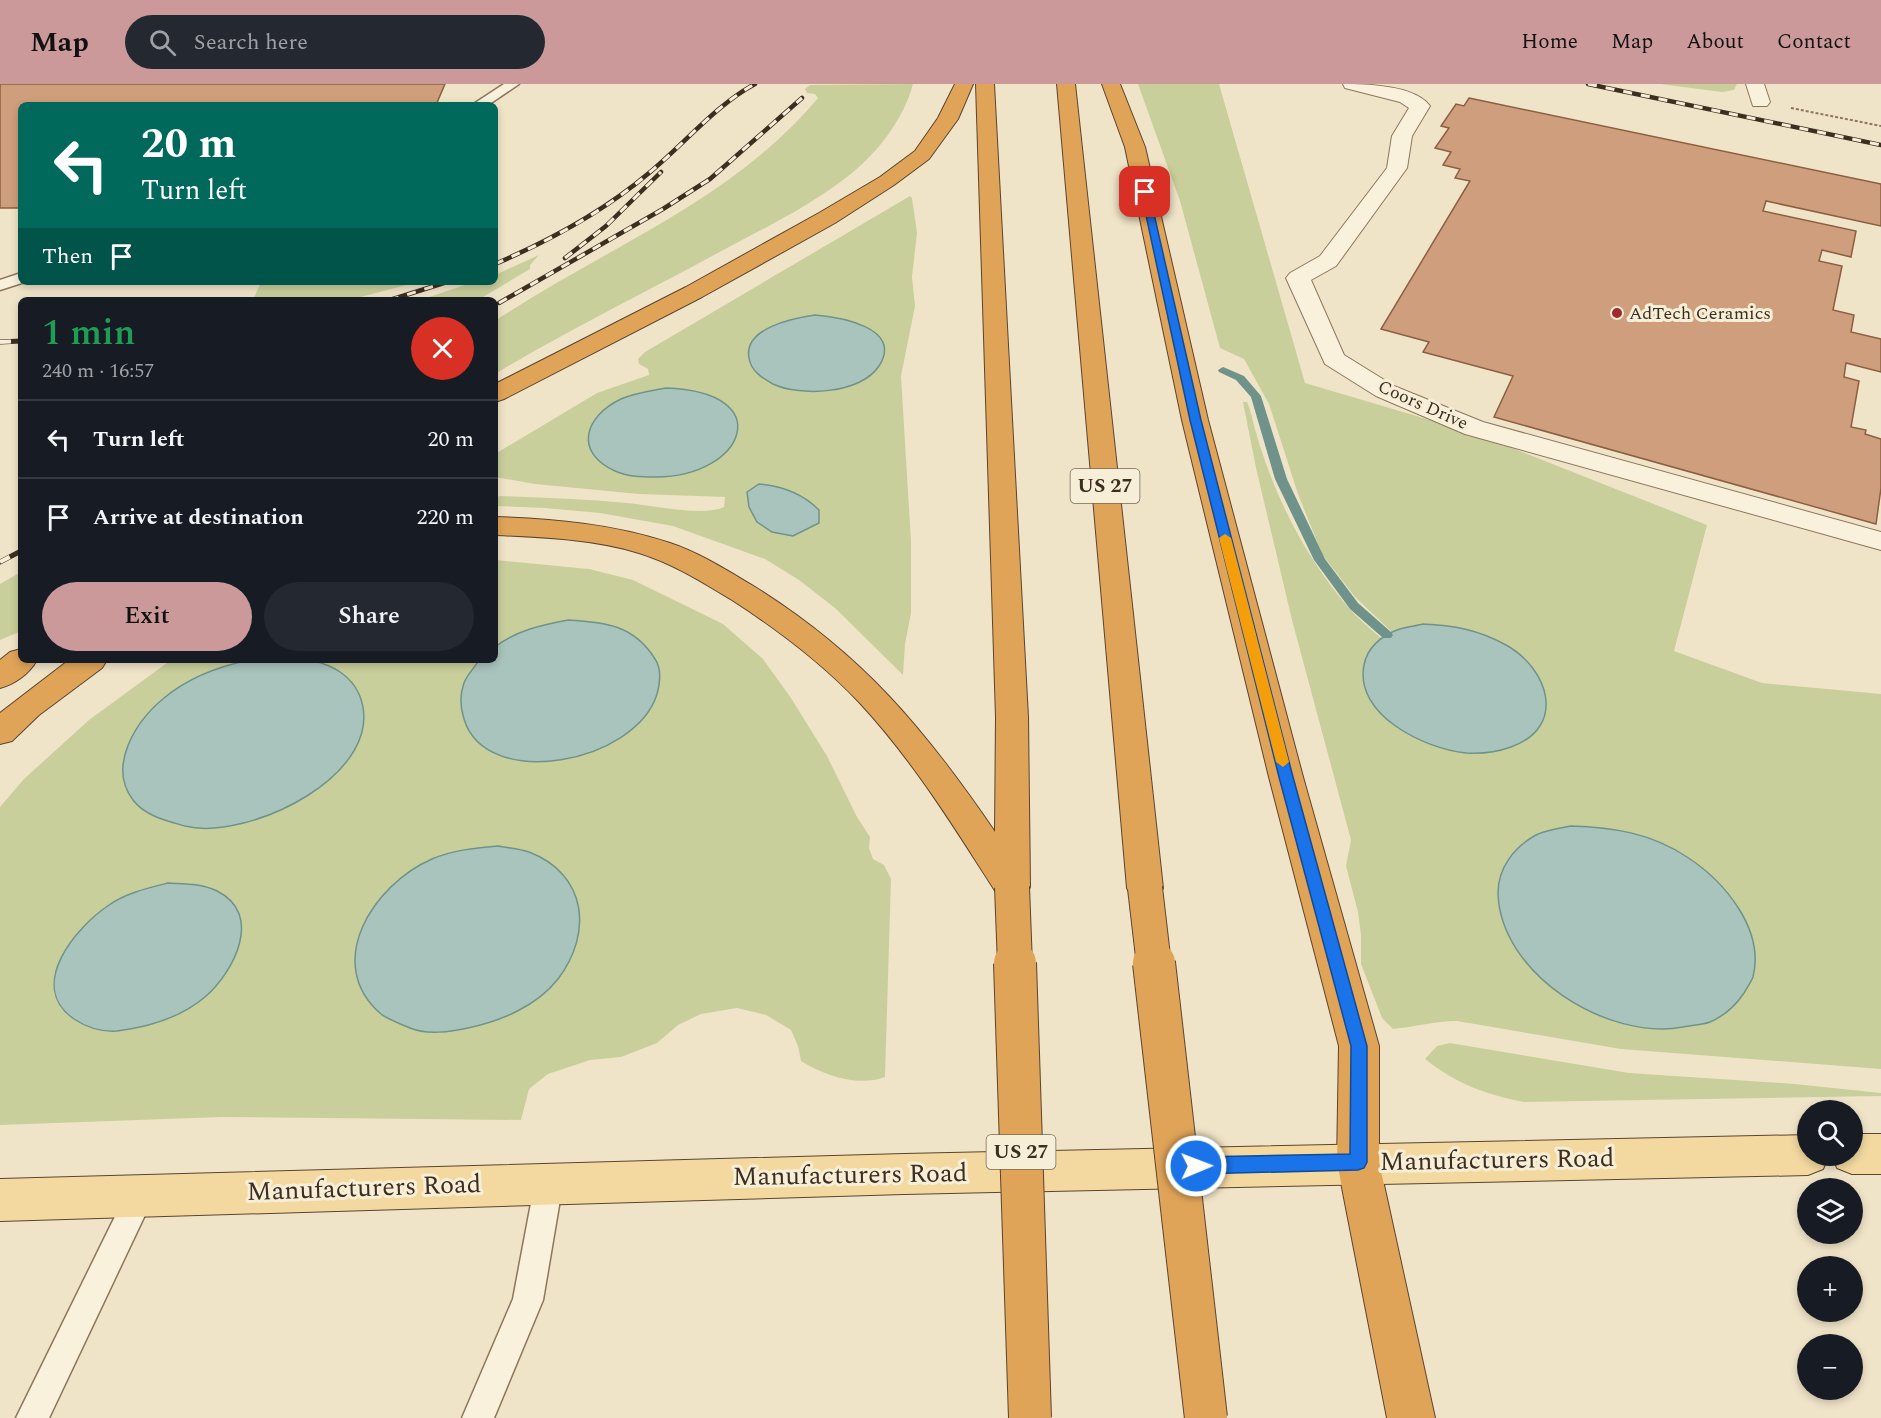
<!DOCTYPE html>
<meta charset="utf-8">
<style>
body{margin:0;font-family:Spectral,serif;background:#242831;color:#f1f3f6;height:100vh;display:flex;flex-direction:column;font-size:22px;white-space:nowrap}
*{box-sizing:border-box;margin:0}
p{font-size:20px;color:#9ea1a6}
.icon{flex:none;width:33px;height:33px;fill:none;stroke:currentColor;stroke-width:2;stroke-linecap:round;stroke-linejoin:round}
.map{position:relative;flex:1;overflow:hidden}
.drawer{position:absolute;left:18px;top:213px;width:480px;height:366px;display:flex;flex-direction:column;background:#171b24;border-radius:9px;box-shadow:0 3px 9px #0003}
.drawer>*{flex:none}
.hud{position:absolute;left:18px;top:18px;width:480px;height:183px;border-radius:9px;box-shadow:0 3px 9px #0003;background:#00695c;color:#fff;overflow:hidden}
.tools{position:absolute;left:1797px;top:1016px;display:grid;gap:12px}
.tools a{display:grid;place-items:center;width:66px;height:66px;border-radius:50%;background:#171b24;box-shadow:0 3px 9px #0003;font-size:30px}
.pin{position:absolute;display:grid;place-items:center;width:51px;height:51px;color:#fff;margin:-26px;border-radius:12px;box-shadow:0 3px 9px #0006}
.me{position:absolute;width:66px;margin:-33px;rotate:89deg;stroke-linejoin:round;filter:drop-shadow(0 0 4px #0008)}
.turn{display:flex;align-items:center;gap:21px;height:126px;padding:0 24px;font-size:27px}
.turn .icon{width:78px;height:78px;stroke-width:2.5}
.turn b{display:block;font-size:42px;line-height:51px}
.then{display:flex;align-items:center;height:57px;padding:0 24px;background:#0003;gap:12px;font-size:22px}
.round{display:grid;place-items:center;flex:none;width:63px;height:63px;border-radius:32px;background:#242831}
.overview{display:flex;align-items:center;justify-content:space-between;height:102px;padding:0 24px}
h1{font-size:36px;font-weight:600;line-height:45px;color:#1e9e55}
.action{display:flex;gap:12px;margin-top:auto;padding:12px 24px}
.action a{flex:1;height:69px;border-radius:36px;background:#cc999b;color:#111;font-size:24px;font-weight:600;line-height:69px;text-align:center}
.action a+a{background:#242831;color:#f1f3f6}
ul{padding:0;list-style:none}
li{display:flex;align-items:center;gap:18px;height:78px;padding:0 24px;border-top:2px solid #363941}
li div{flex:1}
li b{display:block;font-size:22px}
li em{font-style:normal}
header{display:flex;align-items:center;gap:36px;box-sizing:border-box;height:84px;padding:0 30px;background:#cc999b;color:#111}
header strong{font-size:28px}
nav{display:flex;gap:33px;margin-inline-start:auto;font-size:21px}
.search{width:420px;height:54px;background:#242831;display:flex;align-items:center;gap:15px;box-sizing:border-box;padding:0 21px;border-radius:33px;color:#9ea1a6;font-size:22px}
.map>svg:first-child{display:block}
</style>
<header>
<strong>Map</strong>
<div class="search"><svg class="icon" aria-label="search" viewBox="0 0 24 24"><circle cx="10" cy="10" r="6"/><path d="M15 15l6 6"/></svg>Search here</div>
<nav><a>Home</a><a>Map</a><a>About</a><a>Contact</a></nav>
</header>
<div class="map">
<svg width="1881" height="1334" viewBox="0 0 1881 1334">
<rect width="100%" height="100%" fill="#f0e4c8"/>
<g fill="#c9cf9b">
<path d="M913,0C904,34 879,67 852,89C815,119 769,142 727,164C650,206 570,245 495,290V237C604,164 732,117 818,14L815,10L807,9L805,5L810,1Z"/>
<path d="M1138,0H1219L1305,299L1474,349L1707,441L1674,567L1762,599L1881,610V985L1621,965L1457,937C1435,937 1415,943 1393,945L1382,934L1361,880V851L1358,828L1346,782L1351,756L1292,536L1256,384L1243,318H1247L1250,326C1267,397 1300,467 1348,523C1357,534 1370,544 1381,554L1392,548L1355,513L1322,470L1298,410L1269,320L1244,275L1220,264L1180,117Z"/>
<polygon points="1660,0 1737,0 1734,6 1722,8"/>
<path d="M910,112L912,114L917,149L912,193L915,222L901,292L911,457V529L905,560L903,591L835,524L799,496L765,475L673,442L600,429L545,424L495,422V413L501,412C543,414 585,415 627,419C651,421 703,433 724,423L725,413L639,410L535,400L495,393V370L597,309L649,291L648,285L639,280L638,275L645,268Z"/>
<polygon points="539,171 530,181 530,185 478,216 420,216 474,198 495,198 495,191"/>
<polygon points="261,198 418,198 349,216 253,216"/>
<path d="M495,476L589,485L633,496L723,540L763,575L791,614L827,672L857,733L870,753L869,764L873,775L884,781L891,795L885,993C858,1003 825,992 801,977L798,962L791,946L766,931L737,924L701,930L678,941L657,959L621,973L590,976L548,990L529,1005L521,1036L221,1033L0,1041V723L24,695L89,636L171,576H495Z"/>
<polygon points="21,488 21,547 0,556 0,500"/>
<path d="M1450,959L1629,989L1795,1000L1881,1009V1012L1524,1018C1484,1010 1457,1000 1425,975L1437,962Z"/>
</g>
<g fill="#a9c4bc" stroke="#6f938a" stroke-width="1.5">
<path d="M815,231C838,233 904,243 879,282C861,310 800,313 773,300C762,294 751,287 749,274C743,244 794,234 815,231Z"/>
<path d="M666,304C780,308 744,393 656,393C642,393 628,393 615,387C573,368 585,332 621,315C635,309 651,307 666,304Z"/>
<path d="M759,400C782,402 803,410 819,426V439L793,452L772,448L757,438L749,423L747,408Z"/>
<path d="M568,536C605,538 634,541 655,575C662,585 660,599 657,610C636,679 486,708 464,635C460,623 460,610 464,599C467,591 475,583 479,576H495V563C517,546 542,541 568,536Z"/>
<path d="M1423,540C1453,541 1479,546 1506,561C1549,585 1567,643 1511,663C1497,668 1481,670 1466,669C1425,665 1354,631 1364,581C1367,564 1381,552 1397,546C1405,543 1415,542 1423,540Z"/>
<path d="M250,576C270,576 294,572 313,577C333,581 351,592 359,610C392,688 248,758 185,742C167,737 145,732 133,716C107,682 136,637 164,614C188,594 220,582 250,576Z"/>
<path d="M1571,742C1612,743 1651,749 1687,773C1724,797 1765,845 1753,893C1751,898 1747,904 1744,909C1736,921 1724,932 1710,938C1702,941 1692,941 1683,943C1607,957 1500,890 1498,809C1498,784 1514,763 1536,751C1546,746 1560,744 1571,742Z"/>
<path d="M498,762C508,764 520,765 529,768C587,790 593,849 558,895C537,922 501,937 468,944C451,948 426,951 410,944C401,940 389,936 381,930C322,879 374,800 432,775C453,766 475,764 498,762Z"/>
<path d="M168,799C185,800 201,799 217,807C264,830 234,888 205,913C180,934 149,943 117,947C102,948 86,943 74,935C26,902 76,843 109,821C126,809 148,804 168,799Z"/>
</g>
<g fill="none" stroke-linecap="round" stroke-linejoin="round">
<polygon fill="#6f938a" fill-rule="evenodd" points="1223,283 1244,292 1261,312 1287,395 1325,475 1358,519 1391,548 1393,551 1391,554 1383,554 1350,525 1314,476 1275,395 1251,313 1236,296 1219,288 1218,286"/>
</g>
<g fill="#cf9f7d" stroke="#8d5f41" stroke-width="1.5">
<polygon points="0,0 445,0 436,21 21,21 21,124 0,124"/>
<polygon points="1469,14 1881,100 1881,142 1766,117 1763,127 1856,147 1851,173 1822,166 1819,177 1842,182 1833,226 1854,231 1851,248 1881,255 1881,288 1846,279 1844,293 1859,297 1851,343 1866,346 1865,350 1881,355 1881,404 1876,440 1494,333 1513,292 1423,268 1429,258 1381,245 1470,97 1455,94 1460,85 1443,81 1451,68 1435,64 1449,44 1441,42 1456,20 1464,22"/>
</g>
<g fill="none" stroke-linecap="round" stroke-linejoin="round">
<g stroke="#8d765c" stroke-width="3">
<g id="lane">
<polygon points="504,0 519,0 488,21 472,21"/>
<polygon points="21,189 21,198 25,198 0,206 0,196"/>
<polygon points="549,1084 559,1088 563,1098 543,1216 494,1334 462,1334 513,1215 535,1098 539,1088"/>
<polygon points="140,1098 150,1102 154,1112 49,1334 16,1334 130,1102"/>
</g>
</g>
<g stroke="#8d765c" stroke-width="2">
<g id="street">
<path d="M1343,0C1366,0 1415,1 1430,22L1412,52L1407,84L1336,182L1311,196L1344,271L1394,302L1483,338L1881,448V466L1465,350L1376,312L1325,280L1286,194L1290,189L1320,172L1387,84L1392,52L1409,24L1400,18L1345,4Z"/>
<polygon points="1746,0 1764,0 1770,18 1767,22 1753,22"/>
</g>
</g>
<g stroke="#5b4430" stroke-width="2">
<g id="primary">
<polygon points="1852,1050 1881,1050 1881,1090 1852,1090 1837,1084 1832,1071 1852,1071"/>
<polygon points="1808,1051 1808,1071 1829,1071 1823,1085 1808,1091 904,1110 0,1137 0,1095 904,1070"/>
</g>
</g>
<g stroke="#5b4430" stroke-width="2">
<g id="highway">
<polygon points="955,0 973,0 958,35 929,75 894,101 835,139 702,213 504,315 495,318 495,300 686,203 819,129 880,93 915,67 938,34"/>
<path d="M976,0H994L1028,633L1030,803L1025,813L1012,818L999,813C956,746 914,677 859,618C822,579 777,545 732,516C702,498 672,479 639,469C593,455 543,453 495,451V433C554,435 613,440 670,459C700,469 728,487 755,503C862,570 924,644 995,748L996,633Z"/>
<polygon points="1057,0 1075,0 1163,804 1158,814 1145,819 1132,814 1127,804"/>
<polygon points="1102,0 1120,0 1145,63 1208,336 1303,693 1379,962 1379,1078 1435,1334 1387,1334 1337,1078 1339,962 1269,693 1182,336 1125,63"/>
<path d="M21,565V576H37C29,590 15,600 0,604V576L10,568Z"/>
<polygon points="69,576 107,576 102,584 39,631 12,657 0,660 0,629"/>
</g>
</g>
<polyline stroke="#8d765c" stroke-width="2" stroke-dasharray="3 2" stroke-linecap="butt" points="1791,24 1881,42"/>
<use href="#lane" fill="#faf1dc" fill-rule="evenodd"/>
<use href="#street" fill="#faf1dc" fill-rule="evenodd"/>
<use href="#primary" fill="#f3d9a0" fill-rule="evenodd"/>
<use href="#highway" fill="#e0a458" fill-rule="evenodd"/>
<g stroke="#3d2e20" stroke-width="4.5">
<g id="rail-far1">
<polyline points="1588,0 1881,61"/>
<polyline points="565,174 606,142 661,88"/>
<path d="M495,180C551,156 603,128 649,89C683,61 717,20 755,0"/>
<polyline points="390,216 447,198"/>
<polyline points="499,219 663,125 710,95 802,14"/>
</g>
</g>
<g stroke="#3d2e20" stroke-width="5">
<g id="rail">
<polyline points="0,258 21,257"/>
<polyline points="0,478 21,467"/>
</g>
</g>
<use href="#rail-far1" stroke="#f7eed8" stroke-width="3" stroke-dasharray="9" stroke-linecap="butt"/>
<use href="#rail" stroke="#f7eed8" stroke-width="4" stroke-dasharray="11" stroke-linecap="butt"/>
<g stroke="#5b4430" stroke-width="36" stroke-linecap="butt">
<g id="highway-bridge-far1">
<polyline points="1012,803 1015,881"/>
<polyline points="1145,804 1154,881"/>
</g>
</g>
<g stroke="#5b4430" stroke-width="44" stroke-linecap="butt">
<g id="highway-bridge">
<polyline points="1015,879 1030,1334"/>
<polyline points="1154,879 1206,1334"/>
</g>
</g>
<use href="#highway-bridge-far1" stroke="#e0a458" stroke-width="34"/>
<use href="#highway-bridge" stroke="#e0a458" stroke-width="42"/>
</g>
<polygon fill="#1a73e8" stroke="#114b97" stroke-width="1.5" points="1145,106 1149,108 1201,336 1293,693 1367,962 1367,1078 1364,1084 1358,1086 1196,1090 1190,1087 1187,1082 1190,1076 1196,1073 1350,1070 1351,962 1279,693 1190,336 1141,108"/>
<polygon fill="#f59e0b" points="1225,450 1231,454 1289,678 1283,683 1276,678 1219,454"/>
<circle fill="#9e2a2b" stroke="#f7eed8" stroke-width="2" cx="1617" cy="229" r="6"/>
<g text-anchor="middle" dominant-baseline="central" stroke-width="6" stroke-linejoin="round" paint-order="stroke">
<g font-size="18" fill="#3d2e20" stroke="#f7eed8" text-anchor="start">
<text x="1629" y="229">AdTech Ceramics</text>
</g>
<g font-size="18" fill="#3d2e20" stroke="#f7eed8">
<text transform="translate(1423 321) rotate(24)">Coors Drive</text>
</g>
<g fill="#f7eed8" stroke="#756857" stroke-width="1.5">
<rect x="1070.5" y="385" width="69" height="34" rx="4.5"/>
<rect x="986.5" y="1051" width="69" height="34" rx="4.5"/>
</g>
<g font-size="20" font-weight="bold" fill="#3d2e20">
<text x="1105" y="402">US 27</text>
<text x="1021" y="1068">US 27</text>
</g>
<g font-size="26" fill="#3d2e20" stroke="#f7eed8">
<text transform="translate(1497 1076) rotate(-1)">Manufacturers Road</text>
<text transform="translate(850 1091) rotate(-1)">Manufacturers Road</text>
<text transform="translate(364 1104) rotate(-2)">Manufacturers Road</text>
</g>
</g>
</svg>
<div class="tools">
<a><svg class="icon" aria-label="search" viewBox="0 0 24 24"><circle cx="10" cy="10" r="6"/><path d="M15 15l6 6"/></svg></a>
<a><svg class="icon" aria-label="layers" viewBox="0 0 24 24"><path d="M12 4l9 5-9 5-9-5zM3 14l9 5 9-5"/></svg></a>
<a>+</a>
<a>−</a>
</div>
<div class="pin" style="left:1145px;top:108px;background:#d93025"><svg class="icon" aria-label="arrive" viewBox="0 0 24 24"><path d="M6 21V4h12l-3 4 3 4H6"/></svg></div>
<svg class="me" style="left:1196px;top:1082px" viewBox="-20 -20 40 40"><circle r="17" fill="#1a73e8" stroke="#fff" stroke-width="3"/><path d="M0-11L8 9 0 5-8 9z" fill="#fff"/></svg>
<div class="hud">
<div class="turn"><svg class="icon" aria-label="left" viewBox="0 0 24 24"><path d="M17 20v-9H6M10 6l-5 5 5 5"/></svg><div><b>20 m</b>Turn left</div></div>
<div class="then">Then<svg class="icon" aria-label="arrive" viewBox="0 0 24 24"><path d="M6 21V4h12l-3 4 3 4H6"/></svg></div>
</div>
<section class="drawer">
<div class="overview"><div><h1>1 min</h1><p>240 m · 16:57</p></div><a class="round" style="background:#d93025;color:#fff"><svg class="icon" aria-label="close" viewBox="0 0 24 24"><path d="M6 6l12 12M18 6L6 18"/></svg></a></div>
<ul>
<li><svg class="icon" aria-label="left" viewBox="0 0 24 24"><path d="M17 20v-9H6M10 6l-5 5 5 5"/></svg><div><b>Turn left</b></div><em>20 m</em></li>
<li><svg class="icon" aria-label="arrive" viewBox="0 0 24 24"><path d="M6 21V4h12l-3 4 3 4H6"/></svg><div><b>Arrive at destination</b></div><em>220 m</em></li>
</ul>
<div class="action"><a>Exit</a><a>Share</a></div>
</section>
</div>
